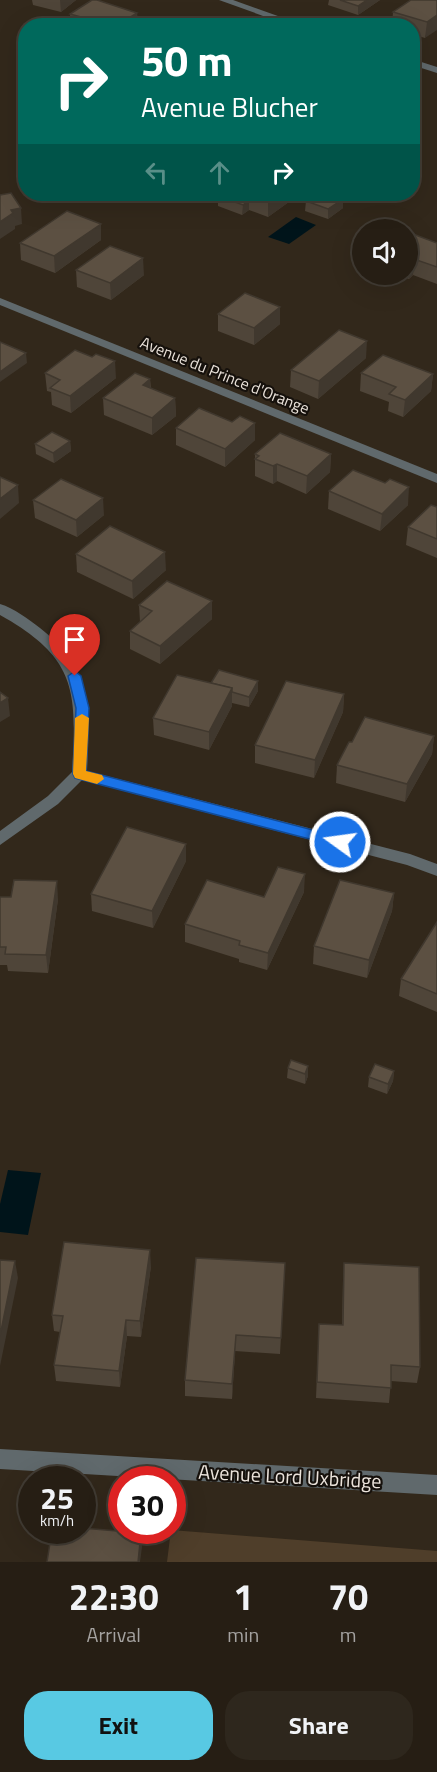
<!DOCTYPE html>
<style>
body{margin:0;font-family:"Titillium Web",sans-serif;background:#2e271d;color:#f1f3f6;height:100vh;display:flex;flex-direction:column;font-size:22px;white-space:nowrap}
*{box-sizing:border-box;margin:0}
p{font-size:20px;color:#a4a2a0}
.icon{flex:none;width:33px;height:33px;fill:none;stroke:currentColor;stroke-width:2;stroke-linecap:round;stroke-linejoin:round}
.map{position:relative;height:1562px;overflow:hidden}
.panel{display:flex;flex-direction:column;background:#261e14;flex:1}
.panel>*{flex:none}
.top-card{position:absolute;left:18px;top:18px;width:402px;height:183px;border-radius:24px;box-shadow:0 6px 24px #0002,0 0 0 2px #423c34;background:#00695c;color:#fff;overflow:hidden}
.tools{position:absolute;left:352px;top:219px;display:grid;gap:12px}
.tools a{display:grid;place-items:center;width:66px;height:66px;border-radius:50%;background:#261e14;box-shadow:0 6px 24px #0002,0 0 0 2px #423c34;font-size:30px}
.speed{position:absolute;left:18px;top:1466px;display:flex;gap:12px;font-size:30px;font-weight:700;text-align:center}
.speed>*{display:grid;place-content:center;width:78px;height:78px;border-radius:50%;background:#261e14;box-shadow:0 6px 24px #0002,0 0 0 2px #423c34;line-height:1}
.speed small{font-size:15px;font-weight:400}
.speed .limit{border:9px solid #d22;background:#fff;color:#111}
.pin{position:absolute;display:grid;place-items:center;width:51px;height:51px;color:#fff;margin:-62px -26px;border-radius:50% 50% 50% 0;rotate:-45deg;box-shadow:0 0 6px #0007}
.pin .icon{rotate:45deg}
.me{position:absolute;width:66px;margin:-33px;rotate:284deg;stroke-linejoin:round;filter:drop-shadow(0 0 4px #0008)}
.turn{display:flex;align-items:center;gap:21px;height:126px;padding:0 24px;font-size:27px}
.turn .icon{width:78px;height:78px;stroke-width:2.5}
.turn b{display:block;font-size:42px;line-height:51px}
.lanes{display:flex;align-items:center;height:57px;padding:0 24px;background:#0003;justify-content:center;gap:30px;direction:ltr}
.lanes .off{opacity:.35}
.eta{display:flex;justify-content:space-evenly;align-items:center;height:102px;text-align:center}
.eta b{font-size:36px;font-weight:700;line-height:42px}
.primary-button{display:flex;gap:12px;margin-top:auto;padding:12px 24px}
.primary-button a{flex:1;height:69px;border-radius:24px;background:#58c9e3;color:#111;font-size:24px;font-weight:700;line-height:69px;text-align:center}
.primary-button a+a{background:#2e271d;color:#f1f3f6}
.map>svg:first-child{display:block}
</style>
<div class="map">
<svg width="437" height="1562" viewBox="0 0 437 1562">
<rect width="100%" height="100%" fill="#32281b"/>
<polygon fill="#4f3e2a" points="171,1530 437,1551 437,1562 167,1562"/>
<g fill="#00141a">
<polygon points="296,217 316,225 289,244 268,237"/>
<polygon points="8,1170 41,1173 28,1235 0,1232 0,1204"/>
</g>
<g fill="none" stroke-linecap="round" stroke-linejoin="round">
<g fill="#60696c" fill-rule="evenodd">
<polygon points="0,298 437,474 437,483 0,305"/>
<path d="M0,604C14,608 28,619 40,628C94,671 90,708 87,771L410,854L437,864V876L407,865L82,780L58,804L0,845V831L48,796L72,772C77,691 77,658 0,615Z"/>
<polygon points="0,1449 437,1475 437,1495 0,1469"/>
</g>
<g fill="#60696c" fill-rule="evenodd">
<polygon points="219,0 233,0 306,26 291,26"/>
<polygon points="412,59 437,67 437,73 412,65"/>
</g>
</g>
<g fill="#4f4539">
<polygon points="32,0 76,0 61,12 33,5"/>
<polygon points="329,0 380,0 358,15 328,5"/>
<polygon points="437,0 425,38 412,34 412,26 392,26 393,12"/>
<polygon points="137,13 138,26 71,26 70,14"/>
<polygon points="222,194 294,194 293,199 268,217 249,210 242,215 218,206 218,196"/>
<polygon points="343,199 343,208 328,219 305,211 306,201"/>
<polygon points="101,224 101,240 55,273 21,260 20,243"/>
<polygon points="408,238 437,243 437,284 413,275 409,279 396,274 408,274"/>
<polygon points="76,270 144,275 111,300 77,287"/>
<polygon points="280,307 280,324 254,345 218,331 218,314"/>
<polygon points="92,357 116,378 71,413 52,405 51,392 47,391 45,373"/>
<polygon points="366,358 318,399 290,387 291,370"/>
<polygon points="361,373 433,374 431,391 403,417 388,411 389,402 360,391"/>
<polygon points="150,379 151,388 175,398 176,416 152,435 104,415 103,398"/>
<polygon points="176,428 255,440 225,467 176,445"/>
<polygon points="70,441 71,451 54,463 36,454 35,444"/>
<polygon points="255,454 331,454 330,472 306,494 277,481 273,484 255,476"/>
<polygon points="385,483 408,505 380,531 328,509 329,491"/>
<polygon points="33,500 104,515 77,537 35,518"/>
<polygon points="437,507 437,558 406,545 408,527"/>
<polygon points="76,554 166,570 133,599 77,572"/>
<polygon points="139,605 212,619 160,664 130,649 130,631 140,622"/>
<polygon points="258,681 258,691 249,707 232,703 232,706 209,750 154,735 153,718 211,683"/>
<polygon points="344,694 343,712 314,778 255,763 255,745"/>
<polygon points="434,736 432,754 405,802 336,783 337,765"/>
<polygon points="186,861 153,928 92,911 91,894"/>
<polygon points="304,892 267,970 239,962 239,959 185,942 185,924 264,897"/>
<polygon points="394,893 392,911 367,978 313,964 314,946"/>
<polygon points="0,897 58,899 48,973 8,971 7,965 0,965"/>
<polygon points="437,922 437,1012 399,996 401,979"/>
<polygon points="291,1060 308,1076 305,1084 287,1078 288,1068"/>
<polygon points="394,1071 393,1081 387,1094 368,1087 369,1077"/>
<polygon points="285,1263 280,1354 235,1351 232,1399 185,1396 185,1380"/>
<polygon points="344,1263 420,1367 417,1383 391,1381 389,1403 316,1398 319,1324 342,1325 343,1279"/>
<polygon points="151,1266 141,1337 127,1336 120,1387 56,1381 54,1365 60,1332 54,1331 52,1315"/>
</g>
<g fill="#40382e">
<polygon points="60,0 76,0 61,12"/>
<polygon points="367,0 380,0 358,15 358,6"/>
<polygon points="137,13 138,26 118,26"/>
<polygon points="437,15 437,30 425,38 427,22"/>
<polygon points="92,17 93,26 88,26 88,19"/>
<polygon points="417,92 416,108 412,111 412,96"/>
<polygon points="278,194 294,194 293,199 268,217 268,200"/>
<polygon points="343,199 343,208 328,219 328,209"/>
<polygon points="249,200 249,210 242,215 243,205"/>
<polygon points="21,208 22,224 15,226 15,229 0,239 0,222 11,210"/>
<polygon points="101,224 101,240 55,273 54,256"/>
<polygon points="143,258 144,275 111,300 110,283"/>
<polygon points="414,259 413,275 409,279 410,262"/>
<polygon points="280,307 280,324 254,345 254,328"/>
<polygon points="367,341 366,358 318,399 319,381"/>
<polygon points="26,353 27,363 0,382 0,372"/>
<polygon points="115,361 116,378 71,413 70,396"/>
<polygon points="433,374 431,391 403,417 405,400"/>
<polygon points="150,379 151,396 143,385"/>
<polygon points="175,398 176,416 152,435 152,418"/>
<polygon points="255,423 255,440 225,467 225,449"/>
<polygon points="70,441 71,451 54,463 53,453"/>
<polygon points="331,454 330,472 306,494 307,476"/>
<polygon points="277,464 277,481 273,484 273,466"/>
<polygon points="18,485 19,503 0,519 0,499"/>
<polygon points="409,487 408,505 380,531 382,514"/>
<polygon points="103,498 104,515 77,537 76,520"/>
<polygon points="165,552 166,570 133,599 132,581"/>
<polygon points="212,601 212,619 160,664 160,646"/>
<polygon points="258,681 258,691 249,707 249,697"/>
<polygon points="232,688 232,706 209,750 209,732"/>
<polygon points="344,694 343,712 314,778 315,760"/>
<polygon points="8,698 10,716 0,722 0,703"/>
<polygon points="434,736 432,754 405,802 407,784"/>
<polygon points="186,844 186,861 153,928 152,911"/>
<polygon points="305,874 304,892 267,970 268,953"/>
<polygon points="57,881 58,899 48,973 46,955"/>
<polygon points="394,893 392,911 367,978 369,960"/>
<polygon points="308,1066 308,1076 305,1084 305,1074"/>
<polygon points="394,1071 393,1081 387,1094 388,1084"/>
<polygon points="150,1250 151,1266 141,1337 140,1321"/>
<polygon points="15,1261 18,1278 0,1366 0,1336"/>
<polygon points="126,1320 127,1336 120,1387 119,1371"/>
<polygon points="236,1335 232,1399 232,1384"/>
<polygon points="141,1533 142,1547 140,1562 138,1562"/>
</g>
<g fill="#5c5042" stroke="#40382e" stroke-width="1.5">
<polygon points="92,0 97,0 137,13 118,25 92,17 88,19 70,14"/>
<polygon points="340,0 367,0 358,6"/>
<polygon points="411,0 437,0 437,15 427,22 393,12"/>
<polygon points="187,17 210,26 173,26"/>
<polygon points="226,23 234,26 221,26"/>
<polygon points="412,91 417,92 412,96"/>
<polygon points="11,193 21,208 11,210 13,213 0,222 0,195"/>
<polygon points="222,194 231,194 249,200 243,205 218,196"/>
<polygon points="250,194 278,194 268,200"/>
<polygon points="316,194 329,194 343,199 328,209 306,201"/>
<polygon points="67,211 101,224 54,256 20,243"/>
<polygon points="413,234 437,243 437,267 414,259 410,262 408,261 408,238"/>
<polygon points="110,246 143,258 110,283 76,270"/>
<polygon points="245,293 280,307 254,328 218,314"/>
<polygon points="339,330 367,341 319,381 291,370"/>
<polygon points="0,342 26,353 0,372"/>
<polygon points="75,350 92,357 96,354 115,361 70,396 50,388 60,380 45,373"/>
<polygon points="383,355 433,374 405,400 389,394 396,387 361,373"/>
<polygon points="135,373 150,379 143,385 175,398 152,418 103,398"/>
<polygon points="199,408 232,422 240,416 255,423 225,449 176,428"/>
<polygon points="52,432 70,441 53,453 35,444"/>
<polygon points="280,433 331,454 307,476 277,464 273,466 255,459 259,456 255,454"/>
<polygon points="353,470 385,483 390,479 409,487 382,514 329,491"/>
<polygon points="0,477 18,485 0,499"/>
<polygon points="61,479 103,498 76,520 33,500"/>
<polygon points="431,505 437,507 437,539 408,527"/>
<polygon points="110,526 165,552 132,581 76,554"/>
<polygon points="167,581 212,601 160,646 130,631 152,611 139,605"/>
<polygon points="219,670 258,681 249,697 232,692 232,688 211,683"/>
<polygon points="177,675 232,688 209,732 153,718"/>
<polygon points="286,681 344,694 315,760 255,745"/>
<polygon points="0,692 8,698 0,703"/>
<polygon points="365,717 434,736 407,784 337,765 349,742 352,742"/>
<polygon points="127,827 186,844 152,911 91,894"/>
<polygon points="278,867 305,874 268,953 239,945 240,941 185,924 207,880 264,897"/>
<polygon points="14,880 57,881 46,955 5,954 6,947 0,947 0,897 11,897"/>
<polygon points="340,880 394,893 369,960 314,946"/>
<polygon points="437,922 437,994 401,979"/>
<polygon points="291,1060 308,1066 305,1074 288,1068"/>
<polygon points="375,1064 394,1071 388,1084 369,1077"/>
<polygon points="64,1242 150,1250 140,1321 126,1320 119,1371 54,1365 63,1316 52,1315"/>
<polygon points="196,1258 285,1263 281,1338 236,1335 232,1384 185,1380"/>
<polygon points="0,1260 15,1261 0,1336"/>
<polygon points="344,1263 419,1267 420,1367 391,1365 391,1388 317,1382 319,1324 343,1325"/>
<polygon points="82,1528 141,1533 138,1562 47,1562 52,1530 82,1530"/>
</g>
<polygon fill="#1a73e8" stroke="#114b97" stroke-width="1.5" points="75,671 81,676 89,708 86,771 340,837 345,838 347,842 345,846 340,847 75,778 73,774 76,708 68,676"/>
<polygon fill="#f59e0b" points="82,714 89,718 86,771 102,775 104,779 97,784 75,778 73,774 75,718"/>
<g text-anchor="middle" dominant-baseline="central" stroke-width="4.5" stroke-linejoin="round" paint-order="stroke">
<g font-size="16" fill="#ebe3db" stroke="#16110c">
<text transform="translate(225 375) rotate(22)">Avenue du Prince d'Orange</text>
</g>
<g font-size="20" fill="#ebe3db" stroke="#16110c">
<text transform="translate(290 1476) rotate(3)">Avenue Lord Uxbridge</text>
</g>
</g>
</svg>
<div class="tools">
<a><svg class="icon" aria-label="sound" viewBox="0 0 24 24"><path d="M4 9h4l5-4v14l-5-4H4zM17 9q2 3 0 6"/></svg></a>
</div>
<div class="speed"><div>25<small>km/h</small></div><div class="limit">30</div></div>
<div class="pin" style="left:75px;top:676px;background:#d93025"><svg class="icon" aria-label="arrive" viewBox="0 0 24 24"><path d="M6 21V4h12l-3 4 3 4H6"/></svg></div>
<svg class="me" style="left:340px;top:842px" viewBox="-20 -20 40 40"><circle r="17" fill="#1a73e8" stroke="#fff" stroke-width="3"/><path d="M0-11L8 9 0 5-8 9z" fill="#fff"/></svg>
<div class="top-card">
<div class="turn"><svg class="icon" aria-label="right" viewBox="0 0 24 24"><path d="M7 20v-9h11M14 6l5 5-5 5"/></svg><div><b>50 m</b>Avenue Blucher</div></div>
<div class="lanes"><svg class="icon off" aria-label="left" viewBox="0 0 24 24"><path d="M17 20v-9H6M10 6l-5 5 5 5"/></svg><svg class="icon off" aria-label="ahead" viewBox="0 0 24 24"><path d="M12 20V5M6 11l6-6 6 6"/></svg><svg class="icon" aria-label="right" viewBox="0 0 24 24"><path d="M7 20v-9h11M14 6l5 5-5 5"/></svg></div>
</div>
</div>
<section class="panel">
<div class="eta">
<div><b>22:30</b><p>Arrival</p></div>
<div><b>1</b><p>min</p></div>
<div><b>70</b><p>m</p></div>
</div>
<div class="primary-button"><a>Exit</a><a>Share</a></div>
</section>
